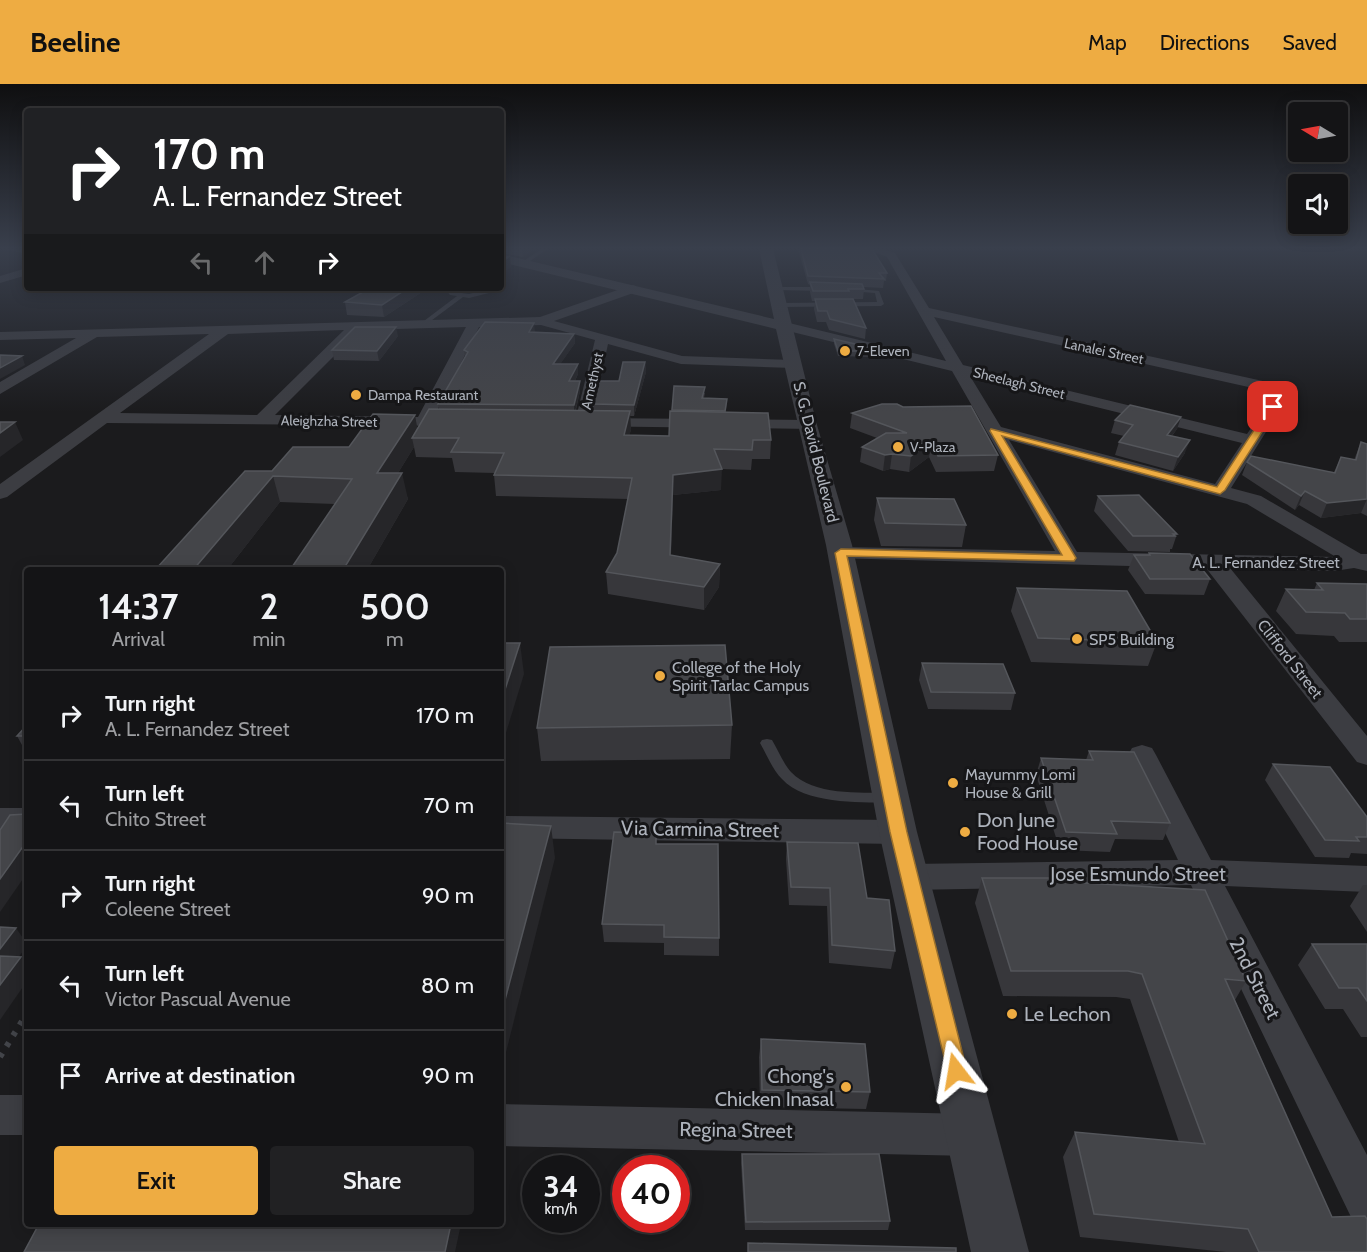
<!DOCTYPE html>
<style>
body{margin:0;font-family:Cabin,sans-serif;background:#212123;color:#f1f3f6;height:100vh;display:flex;flex-direction:column;font-size:22px;white-space:nowrap}
*{box-sizing:border-box;margin:0}
p{font-size:20px;color:#9d9ea1}
.icon{flex:none;width:33px;height:33px;fill:none;stroke:currentColor;stroke-width:2;stroke-linecap:round;stroke-linejoin:round}
.map{position:relative;flex:1;overflow:hidden}
.drawer{position:absolute;left:24px;top:483px;width:480px;height:660px;display:flex;flex-direction:column;background:#141416;border-radius:6px;box-shadow:0 3px 15px #0003,0 0 0 2px #333335}
.drawer>*{flex:none}
.hud{position:absolute;left:24px;top:24px;width:480px;height:183px;border-radius:6px;box-shadow:0 3px 15px #0003,0 0 0 2px #333335;background:#202124;color:#fff;overflow:hidden}
.needle{width:39px;rotate:280deg}
.buttons{position:absolute;left:1288px;top:18px;display:grid;gap:12px}
.buttons a{display:grid;place-items:center;width:60px;height:60px;border-radius:6px;background:#141416;box-shadow:0 3px 15px #0003,0 0 0 2px #333335;font-size:30px}
.speed{position:absolute;left:522px;top:1071px;display:flex;gap:12px;font-size:30px;font-weight:700;text-align:center}
.speed>*{display:grid;place-content:center;width:78px;height:78px;border-radius:50%;background:#141416;box-shadow:0 3px 15px #0003,0 0 0 2px #333335;line-height:1}
.speed small{font-size:15px;font-weight:400}
.speed .limit{border:9px solid #d22;background:#fff;color:#111}
.pin{position:absolute;display:grid;place-items:center;width:51px;height:51px;color:#fff;margin:-26px;border-radius:12px;box-shadow:0 3px 9px #0006}
.me{position:absolute;width:66px;margin:-33px;rotate:346deg;stroke-linejoin:round;filter:drop-shadow(0 0 4px #0008)}
.turn{display:flex;align-items:center;gap:21px;height:126px;padding:0 30px;font-size:27px}
.turn .icon{width:78px;height:78px;stroke-width:2.5}
.turn b{display:block;font-size:42px;line-height:51px}
.lanes{display:flex;align-items:center;height:57px;padding:0 30px;background:#0003;justify-content:center;gap:30px;direction:ltr}
.lanes .off{opacity:.35}
.eta{display:flex;justify-content:space-evenly;align-items:center;height:102px;text-align:center}
.eta b{font-size:36px;font-weight:600;line-height:42px}
.button{display:flex;gap:12px;margin-top:auto;padding:12px 30px}
.button a{flex:1;height:69px;border-radius:6px;background:#eeac42;color:#111;font-size:24px;font-weight:600;line-height:69px;text-align:center}
.button a+a{background:#212123;color:#f1f3f6}
ul{padding:0;list-style:none}
li{display:flex;align-items:center;gap:18px;height:90px;padding:0 30px;border-top:2px solid #333335}
li div{flex:1}
li b{display:block;font-size:22px}
li em{font-style:normal}
header{display:flex;align-items:center;gap:36px;box-sizing:border-box;height:84px;padding:0 30px;background:#eeac42;color:#111}
header strong{font-size:28px}
nav{display:flex;gap:33px;margin-inline-start:auto;font-size:21px}
.map>svg:first-child{display:block}
</style>
<header>
<strong>Beeline</strong>
<nav><a>Map</a><a>Directions</a><a>Saved</a></nav>
</header>
<div class="map">
<svg width="1367" height="1168" viewBox="0 0 1367 1168">
<rect width="100%" height="100%" fill="#1b1b1d"/>
<g fill="none" stroke-linecap="round" stroke-linejoin="round">
<polyline stroke="#424449" stroke-width="6" stroke-dasharray="4.5 8" stroke-linecap="butt" points="0,973 27,929"/>
<g fill="#3c3d42" fill-rule="evenodd">
<polygon points="542,165 547,165 526,180 522,180 522,178"/>
<polygon points="774,203 825,203 828,205 825,207 776,206"/>
<polygon points="448,204 455,204 452,206 454,208 469,210 493,204 489,209 469,214 463,213 424,242 420,242 420,240 457,212 450,211 446,206"/>
<polygon points="847,204 879,207 884,220 881,222 780,223 777,221 780,219 877,218 875,209 849,207"/>
<path d="M767,655L772,656C778,666 783,679 791,688C814,712 859,708 889,709L894,710L896,714L894,718L889,719C857,718 805,720 782,695C772,685 767,671 760,659L762,656Z"/>
</g>
<g fill="#3c3d42" fill-rule="evenodd">
<polygon points="5,165 27,165 27,170"/>
<path d="M867,165H882L895,169L929,224L1290,303L1292,306L1231,404L1261,412L1361,470H1367V487L1354,484L1334,487L1230,484L1367,652V681L1357,678L1206,484L833,474L830,469L833,464L841,463L1055,467L952,287L780,245L778,242L785,238L946,277L887,173ZM934,233L1275,309L1247,350L963,281ZM970,292L1242,359L1215,400L1001,343ZM1009,356L1247,420L1336,473L1077,468Z"/>
<polygon points="27,184 27,191 0,199 0,192"/>
<path d="M632,201L636,202V208L554,237L682,272L793,276L800,280L793,284L681,280L608,260L592,334L807,336L813,337L815,341L813,345L577,342L575,338L595,256L541,241L479,243L434,333L462,334L464,338L462,342L107,339L7,413L0,415V400L209,250L97,253L0,310V298L76,254L0,256V248L540,233ZM466,243L418,333L275,331L360,246ZM344,246L257,331L120,329L228,250Z"/>
<polygon points="1142,661 1152,664 1156,671 1211,776 1367,782 1367,808 1225,802 1367,1071 1367,1139 1351,1133 1191,801 910,806 898,802 894,793 898,784 910,780 1178,776 1128,671 1132,664"/>
<rect x="0" y="724" width="27" height="22"/>
<polygon points="501,732 898,736 909,740 914,748 909,756 898,760 501,754"/>
<rect x="0" y="1011" width="27" height="40"/>
<polygon points="501,1020 972,1030 987,1036 993,1051 987,1066 972,1072 501,1062"/>
</g>
<polygon fill="#3c3d42" fill-rule="evenodd" points="759,165 773,165 817,341 852,461 917,748 1029,1168 971,1168 879,748 826,461 776,245 501,178 501,170 774,235"/>
</g>
<g fill="#37373b">
<polygon points="501,165 534,165 523,173 501,169"/>
<polygon points="798,165 872,165 887,189 886,197 884,197 883,204 864,203 864,205 863,215 853,215 866,244 865,255 829,246 826,238 817,238 814,225 815,217 812,217 810,208 810,201 808,200"/>
<polygon points="428,204 384,233 347,231 345,218"/>
<polygon points="535,248 574,250 575,259 560,280 578,290 575,297 580,307 576,326 594,327 594,320 619,297 645,278 646,288 634,332 630,332 631,346 629,351 669,352 674,302 705,309 704,314 727,315 726,328 771,356 770,375 752,375 751,386 721,385 721,406 673,411 671,471 720,480 719,503 704,526 608,510 606,488 617,469 628,415 496,412 494,391 495,389 455,388 452,374 416,373 414,363 398,389 408,415 367,486 290,486 335,420 280,418 227,486 155,486 272,387 349,363 415,331 417,345 439,325 438,320 465,274 464,266"/>
<polygon points="398,252 379,277 334,276 332,266"/>
<polygon points="834,255 874,267 873,273 838,272 834,260"/>
<polygon points="852,329 998,371 994,387 936,388 929,373 909,388 890,385 883,387 860,378 862,363 877,354 850,344"/>
<polygon points="1181,333 1177,345 1172,352 1185,369 1173,387 1115,371 1119,358 1124,352 1111,349 1115,336"/>
<polygon points="1361,358 1367,360 1367,432 1361,429 1321,434 1299,421 1295,426 1242,391 1247,378 1334,388 1341,373 1354,376"/>
<polygon points="1098,412 1177,450 1172,465 1170,465 1170,468 1128,467 1094,427"/>
<polygon points="877,414 966,441 962,463 881,462 874,436"/>
<polygon points="1149,469 1210,495 1204,511 1145,510 1128,486 1134,471 1148,471"/>
<polygon points="1317,499 1367,500 1367,558 1339,558 1334,552 1296,550 1276,527 1286,505 1314,506"/>
<polygon points="1017,504 1157,558 1148,582 1031,578 1011,527"/>
<polygon points="922,579 1015,609 1011,626 928,625 919,596"/>
<polygon points="27,641 27,670 17,652"/>
<polygon points="732,641 730,675 541,677 537,644"/>
<polygon points="1089,667 1170,739 1163,756 1115,755 1110,768 1060,766 1036,691 1041,674 1086,676"/>
<polygon points="1273,680 1367,733 1367,770 1351,769 1349,774 1315,773 1265,696"/>
<polygon points="787,758 867,814 895,867 891,885 829,879 827,822 789,821 786,775"/>
<polygon points="657,760 719,854 719,872 664,871 664,859 604,858 602,840"/>
<polygon points="982,794 1068,798 1246,897 1235,916 1332,1133 1367,1168 1226,1168 1080,1153 1063,1073 1075,1048 1179,1058 1130,915 1116,913 1003,912 975,819"/>
<polygon points="1363,801 1367,801 1367,848 1350,822"/>
<polygon points="1312,860 1367,860 1367,953 1361,953 1343,925 1325,925 1298,881"/>
<polygon points="761,955 870,1008 866,1025 760,1023 759,973"/>
<polygon points="742,1070 890,1137 888,1146 745,1146 741,1079"/>
</g>
<g fill="#262629">
<polygon points="522,165 534,165 523,173"/>
<polygon points="510,172 511,183 501,191 501,178"/>
<polygon points="408,204 428,204 384,233 382,221"/>
<polygon points="534,239 535,248 530,257 529,248"/>
<polygon points="396,243 398,252 379,277 377,267"/>
<polygon points="574,250 575,259 554,289 553,280"/>
<polygon points="22,272 25,281 0,295 0,284"/>
<polygon points="645,278 646,288 634,332 634,321"/>
<polygon points="578,280 578,290 570,307 569,297"/>
<polygon points="580,297 580,307 574,332 574,321"/>
<polygon points="630,327 631,346 624,371 624,351"/>
<polygon points="415,331 419,354 412,354 414,363 382,415 377,389"/>
<polygon points="1181,333 1177,345 1162,364 1167,351"/>
<polygon points="15,338 23,356 0,373 0,349"/>
<polygon points="1190,356 1185,369 1173,387 1178,373"/>
<polygon points="932,357 929,373 909,388 911,372"/>
<polygon points="892,370 890,385 883,387 885,371"/>
<polygon points="722,385 721,406 673,411 670,494 670,471 673,391"/>
<polygon points="402,389 408,415 367,486 343,486"/>
<polygon points="273,392 280,418 227,486 193,486"/>
<polygon points="1305,407 1299,421 1295,426 1301,412"/>
<polygon points="1367,415 1361,429 1321,434 1327,419"/>
<polygon points="720,480 719,503 704,526 704,503"/>
<polygon points="520,559 524,590 501,665 501,618"/>
<polygon points="551,742 555,774 501,988 501,931"/>
<polygon points="27,757 27,789 0,828 0,795"/>
<polygon points="16,844 27,860 27,862 7,888 0,879 0,865"/>
<polygon points="21,873 27,882 27,897 0,936 0,901"/>
<polygon points="451,1140 461,1140 455,1168 445,1168"/>
</g>
<g fill="#444549" stroke="#54565b" stroke-width="1.5">
<polygon points="801,165 872,165 887,189 879,189 884,195 808,192"/>
<polygon points="510,172 501,178 501,175"/>
<polygon points="810,198 862,200 864,205 848,205 849,207 813,207"/>
<polygon points="370,204 408,204 382,221 345,218"/>
<polygon points="815,215 853,215 866,244 830,235 827,227 818,227"/>
<polygon points="485,238 534,239 529,248 574,250 553,280 578,280 569,297 580,297 574,321 438,320 468,268 464,266"/>
<polygon points="355,243 396,243 377,267 332,266"/>
<polygon points="834,255 872,264 874,267 838,267"/>
<polygon points="0,271 22,272 0,284"/>
<polygon points="623,278 645,278 634,321 594,320 599,297 619,297"/>
<polygon points="674,302 705,303 702,314 727,315 725,327 672,326"/>
<polygon points="882,320 897,320 903,323 971,322 998,371 938,372 932,357 911,372 892,370 885,371 862,363 886,349 907,349 852,329"/>
<polygon points="1130,321 1181,333 1167,351 1190,356 1178,373 1119,358 1133,341 1115,336"/>
<polygon points="429,325 630,327 624,351 669,352 670,327 768,329 771,356 753,356 752,366 714,365 722,385 673,391 670,471 720,480 704,503 606,488 617,469 632,394 494,391 504,369 451,368 459,354 412,354"/>
<polygon points="373,330 415,331 377,389 402,389 343,486 290,486 352,395 273,392 193,486 155,486 245,387 272,387 293,363 349,363"/>
<polygon points="0,338 15,338 0,349"/>
<polygon points="1361,358 1367,360 1367,415 1327,419 1305,407 1301,412 1247,378 1251,372 1335,389 1341,373 1356,376"/>
<polygon points="1139,411 1177,450 1173,450 1175,452 1133,452 1098,412"/>
<polygon points="877,414 954,415 966,441 885,439"/>
<polygon points="1149,469 1190,470 1210,495 1150,495 1134,471 1150,471"/>
<polygon points="1317,499 1367,500 1367,535 1350,535 1345,529 1306,528 1286,505 1323,506"/>
<polygon points="1017,504 1127,507 1157,558 1038,554"/>
<polygon points="501,559 520,559 501,618"/>
<polygon points="725,561 732,641 537,644 550,563"/>
<polygon points="922,579 1003,580 1015,609 931,608"/>
<polygon points="27,641 27,652 17,652"/>
<polygon points="1089,667 1134,668 1170,739 1111,737 1117,750 1066,748 1041,674 1093,676"/>
<polygon points="1273,680 1330,683 1367,733 1367,753 1356,753 1359,757 1325,756"/>
<polygon points="27,730 27,757 0,795 0,746 10,731"/>
<polygon points="501,739 551,742 501,931"/>
<polygon points="614,748 656,749 656,760 718,760 719,854 664,853 664,841 602,840"/>
<polygon points="787,758 858,759 867,814 889,816 895,867 832,861 830,804 791,803"/>
<polygon points="982,794 1066,794 1068,798 1205,806 1246,897 1225,895 1332,1133 1365,1132 1367,1135 1367,1168 1259,1168 1248,1145 1094,1130 1075,1048 1205,1060 1142,890 1128,887 1011,887"/>
<polygon points="0,843 16,844 0,865"/>
<polygon points="1312,860 1367,860 1367,917 1358,904 1339,904"/>
<polygon points="0,872 21,873 0,901"/>
<polygon points="761,955 865,960 870,1008 762,1006"/>
<polygon points="742,1070 879,1070 890,1137 746,1138"/>
<polygon points="39,1140 451,1140 445,1168 24,1168"/>
<polygon points="748,1159 956,1164 956,1168 748,1168"/>
</g>
<linearGradient id="sky" x2="0" y2="1"><stop stop-color="#0f0f10"/><stop offset="0.5" stop-color="#393f4c"/><stop offset="1" stop-color="#393f4c" stop-opacity="0"/></linearGradient>
<rect width="1367" height="328" fill="url(#sky)"/>
<polygon fill="#eeac42" stroke="#9b702b" stroke-width="1.5" points="1273,320 1278,323 1225,406 1220,410 1002,352 1076,474 1074,477 847,472 907,748 967,987 964,994 956,997 949,994 890,748 835,469 841,465 1062,471 990,347 991,345 1217,403 1269,323"/>
<g fill="#eeac42" stroke="#161618" stroke-width="2">
<circle cx="845" cy="267" r="6"/>
<circle cx="356" cy="311" r="6"/>
<circle cx="898" cy="363" r="6"/>
<circle cx="1077" cy="555" r="6"/>
<circle cx="660" cy="592" r="6"/>
<circle cx="953" cy="699" r="6"/>
<circle cx="965" cy="748" r="6"/>
<circle cx="1012" cy="930" r="6"/>
<circle cx="846" cy="1003" r="6"/>
</g>
<g text-anchor="middle" dominant-baseline="central" stroke-width="6" stroke-linejoin="round" paint-order="stroke">
<g font-size="14" fill="#aeb3bc" stroke="#161618" text-anchor="start">
<text x="857" y="267">7-Eleven</text>
<text x="368" y="311">Dampa Restaurant</text>
<text x="910" y="363">V-Plaza</text>
</g>
<g font-size="14" fill="#aeb3bc" stroke="#161618">
<text transform="translate(1104 267) rotate(12)">Lanalei Street</text>
<text transform="translate(592 297) rotate(-77)">Amethyst</text>
<text transform="translate(1019 299) rotate(14)">Sheelagh Street</text>
<text transform="translate(329 337) rotate(1)">Aleighzha Street</text>
</g>
<g font-size="16" fill="#aeb3bc" stroke="#161618">
<text transform="translate(816 368) rotate(76)">S. G. David Boulevard</text>
<text x="1266" y="478">A. L. Fernandez Street</text>
<text transform="translate(1290 575) rotate(52)">Clifford Street</text>
</g>
<g font-size="16" fill="#aeb3bc" stroke="#161618" text-anchor="start">
<text x="1089" y="555">SP5 Building</text>
<text x="672" y="583">College of the Holy<tspan x="672" dy="18">Spirit Tarlac Campus</tspan></text>
<text x="965" y="690">Mayummy Lomi<tspan x="965" dy="18">House &amp; Grill</tspan></text>
</g>
<g font-size="20" fill="#aeb3bc" stroke="#161618" text-anchor="start">
<text x="977" y="736">Don June<tspan x="977" dy="23">Food House</tspan></text>
<text x="1024" y="930">Le Lechon</text>
<text x="834" y="992" text-anchor="end">Chong's<tspan x="834" dy="23">Chicken Inasal</tspan></text>
</g>
<g font-size="20" fill="#aeb3bc" stroke="#161618">
<text transform="translate(700 745) rotate(1)">Via Carmina Street</text>
<text x="1138" y="790">Jose Esmundo Street</text>
<text transform="translate(1255 894) rotate(63)">2nd Street</text>
<text transform="translate(736 1046) rotate(1)">Regina Street</text>
</g>
</g>
</svg>
<div class="buttons">
<a><svg class="needle" viewBox="-14 -14 28 28"><path d="M0-13l5 13h-10z" fill="#e53935"/><path d="M0 13l5-13h-10z" fill="#9d9ea1"/></svg></a>
<a><svg class="icon" aria-label="sound" viewBox="0 0 24 24"><path d="M4 9h4l5-4v14l-5-4H4zM17 9q2 3 0 6"/></svg></a>
</div>
<div class="speed"><div>34<small>km/h</small></div><div class="limit">40</div></div>
<div class="pin" style="left:1273px;top:323px;background:#d93025"><svg class="icon" aria-label="arrive" viewBox="0 0 24 24"><path d="M6 21V4h12l-3 4 3 4H6"/></svg></div>
<svg class="me" style="left:956px;top:987px" viewBox="-20 -20 40 40"><path d="M0-17L14 15 0 8-14 15z" fill="#eeac42" stroke="#fff" stroke-width="4"/></svg>
<div class="hud">
<div class="turn"><svg class="icon" aria-label="right" viewBox="0 0 24 24"><path d="M7 20v-9h11M14 6l5 5-5 5"/></svg><div><b>170 m</b>A. L. Fernandez Street</div></div>
<div class="lanes"><svg class="icon off" aria-label="left" viewBox="0 0 24 24"><path d="M17 20v-9H6M10 6l-5 5 5 5"/></svg><svg class="icon off" aria-label="ahead" viewBox="0 0 24 24"><path d="M12 20V5M6 11l6-6 6 6"/></svg><svg class="icon" aria-label="right" viewBox="0 0 24 24"><path d="M7 20v-9h11M14 6l5 5-5 5"/></svg></div>
</div>
<section class="drawer">
<div class="eta">
<div><b>14:37</b><p>Arrival</p></div>
<div><b>2</b><p>min</p></div>
<div><b>500</b><p>m</p></div>
</div>
<ul>
<li><svg class="icon" aria-label="right" viewBox="0 0 24 24"><path d="M7 20v-9h11M14 6l5 5-5 5"/></svg><div><b>Turn right</b><p>A. L. Fernandez Street</p></div><em>170 m</em></li>
<li><svg class="icon" aria-label="left" viewBox="0 0 24 24"><path d="M17 20v-9H6M10 6l-5 5 5 5"/></svg><div><b>Turn left</b><p>Chito Street</p></div><em>70 m</em></li>
<li><svg class="icon" aria-label="right" viewBox="0 0 24 24"><path d="M7 20v-9h11M14 6l5 5-5 5"/></svg><div><b>Turn right</b><p>Coleene Street</p></div><em>90 m</em></li>
<li><svg class="icon" aria-label="left" viewBox="0 0 24 24"><path d="M17 20v-9H6M10 6l-5 5 5 5"/></svg><div><b>Turn left</b><p>Victor Pascual Avenue</p></div><em>80 m</em></li>
<li><svg class="icon" aria-label="arrive" viewBox="0 0 24 24"><path d="M6 21V4h12l-3 4 3 4H6"/></svg><div><b>Arrive at destination</b></div><em>90 m</em></li>
</ul>
<div class="button"><a>Exit</a><a>Share</a></div>
</section>
</div>
